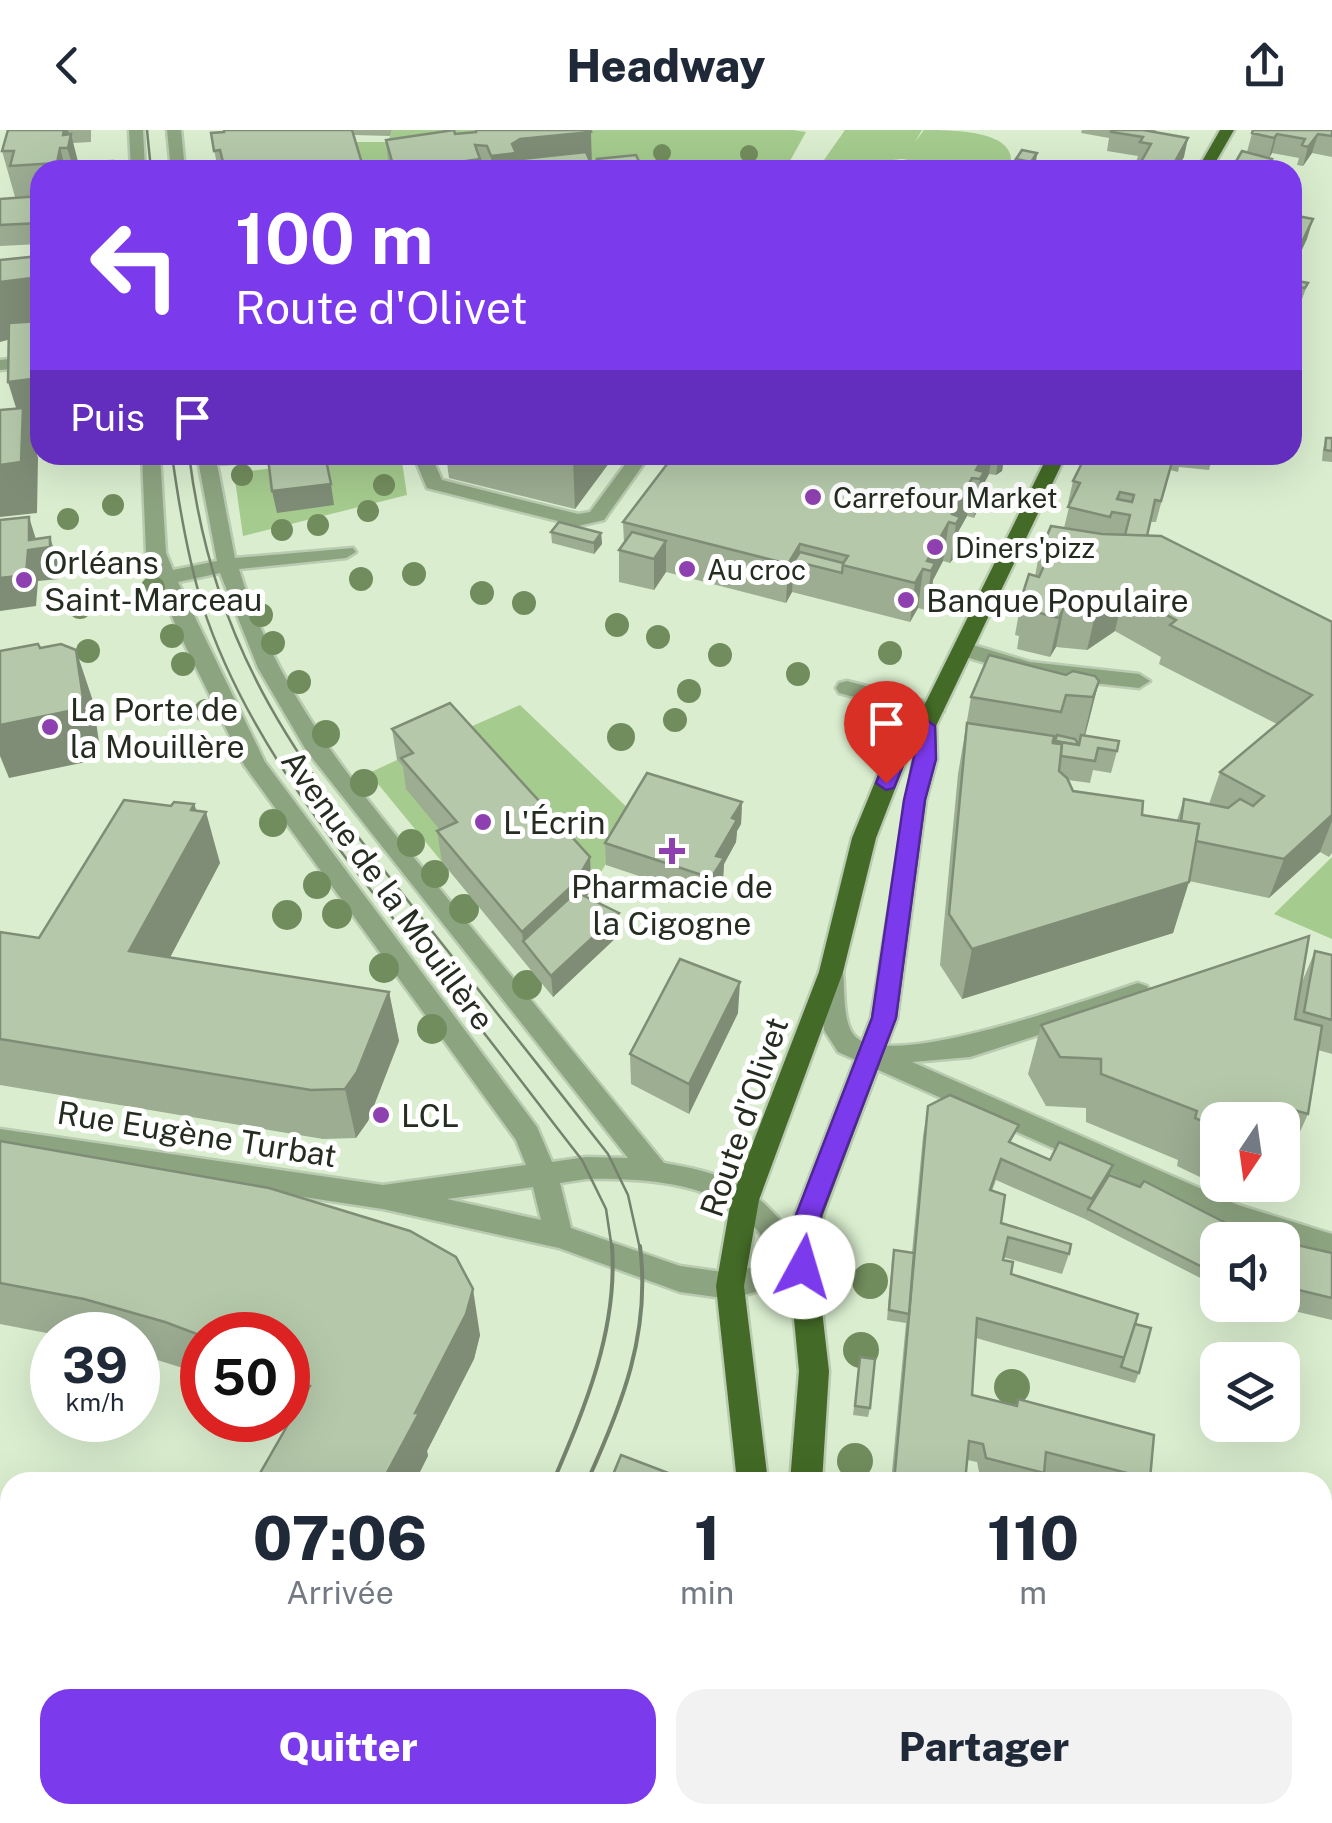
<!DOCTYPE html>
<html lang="fr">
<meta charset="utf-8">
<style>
body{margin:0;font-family:"Public Sans",sans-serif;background:#f2f2f3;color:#1f2937;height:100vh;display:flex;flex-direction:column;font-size:38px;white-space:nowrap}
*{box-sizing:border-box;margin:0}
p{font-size:32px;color:#747a83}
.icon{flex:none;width:55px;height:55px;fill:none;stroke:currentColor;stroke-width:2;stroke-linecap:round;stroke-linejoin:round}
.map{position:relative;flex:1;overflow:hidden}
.sheet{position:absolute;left:0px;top:1342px;width:1332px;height:352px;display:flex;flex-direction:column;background:#fff;border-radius:30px 30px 0 0;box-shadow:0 10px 40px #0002}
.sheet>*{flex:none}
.hud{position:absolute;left:30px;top:30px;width:1272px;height:305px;border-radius:30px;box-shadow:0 10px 40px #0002;background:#7c3aed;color:#fff;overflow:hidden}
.needle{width:65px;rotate:193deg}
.controls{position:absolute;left:1200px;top:972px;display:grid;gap:20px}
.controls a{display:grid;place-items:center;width:100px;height:100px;border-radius:20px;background:#fff;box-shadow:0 10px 40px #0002;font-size:50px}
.speed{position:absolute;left:30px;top:1182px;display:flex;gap:20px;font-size:50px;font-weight:700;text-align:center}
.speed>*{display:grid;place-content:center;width:130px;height:130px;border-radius:50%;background:#fff;box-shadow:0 10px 40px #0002;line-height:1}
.speed small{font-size:25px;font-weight:400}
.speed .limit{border:15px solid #d22;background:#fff;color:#111}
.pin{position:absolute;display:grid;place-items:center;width:85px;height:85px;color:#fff;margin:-102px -42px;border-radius:50% 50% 50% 0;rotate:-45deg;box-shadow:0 0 10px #0007}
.pin .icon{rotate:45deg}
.me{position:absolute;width:110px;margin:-55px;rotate:6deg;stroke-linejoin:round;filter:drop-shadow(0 0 8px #0008)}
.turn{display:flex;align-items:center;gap:35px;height:210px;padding:0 40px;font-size:45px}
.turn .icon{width:130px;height:130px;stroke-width:2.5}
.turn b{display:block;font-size:70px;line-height:85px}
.then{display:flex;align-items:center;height:95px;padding:0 40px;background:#0003;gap:20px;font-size:38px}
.eta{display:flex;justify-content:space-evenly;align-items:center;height:170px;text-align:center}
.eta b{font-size:60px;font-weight:800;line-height:70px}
.action{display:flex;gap:20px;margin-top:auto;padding:20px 40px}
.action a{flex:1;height:115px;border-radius:30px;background:#7c3aed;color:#fff;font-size:40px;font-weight:800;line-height:115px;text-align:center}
.action a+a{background:#f2f2f3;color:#1f2937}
header{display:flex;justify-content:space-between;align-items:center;height:130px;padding:0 40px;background:#fff;font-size:45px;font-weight:800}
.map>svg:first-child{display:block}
</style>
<header><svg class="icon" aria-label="back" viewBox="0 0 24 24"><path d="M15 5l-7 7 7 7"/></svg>Headway<svg class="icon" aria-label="share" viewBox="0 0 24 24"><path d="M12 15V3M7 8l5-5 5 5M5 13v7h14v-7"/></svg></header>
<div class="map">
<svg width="1332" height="1693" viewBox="0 0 1332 1693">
<rect width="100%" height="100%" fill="#daeecf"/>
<g fill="#a5cb8e">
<polygon points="392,0 793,0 806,2 785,40 357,40 349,12 388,12"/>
<path d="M845,0H922L915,12L924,0C953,0 1024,0 1009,40H967L902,29L874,32L912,40H817Z"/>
<polygon points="374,325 401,325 407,365 243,406 234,343"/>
<polygon points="520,575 635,685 591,759 454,604"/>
<polygon points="397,630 418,655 461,724 442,732 369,643"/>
<polygon points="1332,727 1332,809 1274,784"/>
</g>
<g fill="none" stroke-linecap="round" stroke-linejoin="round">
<g stroke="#b9cbb0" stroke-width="5">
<g id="minor">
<polygon points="129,0 143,0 145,40 131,40"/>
<polygon points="167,0 181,0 185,40 171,40"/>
<polygon points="40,226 40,236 0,240 0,230"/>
<path d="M142,325H160L166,423L173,440L217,431L197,325H262L253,331L217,334L235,428L353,418L356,422L346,428L239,439C278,570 368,671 453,775C524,861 594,947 664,1033C752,1048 758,1065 813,1128L817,1137L813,1146L730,1169L680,1162L559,1118L383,1079L0,1021V999L383,1055L526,1035L516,1010L244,635L178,501L146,423ZM220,443L258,538L306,620L628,1028L586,1027L552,1032L537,997L265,632L178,452ZM586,1049C633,1048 702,1051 739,1082C755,1095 768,1114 780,1130L730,1143L680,1136L571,1098L560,1053ZM533,1057L541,1090L447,1069Z"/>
<polygon points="413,325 431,325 442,350 578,384 590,382 632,325 650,325 604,390 578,396 427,358"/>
<polygon points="963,512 1030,532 1139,544 1150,551 1139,558 1029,546 956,524 953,519 956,514"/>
<polygon points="847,551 941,576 944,581 933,588 839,563 836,558 839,553"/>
<path d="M831,833L840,835L843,842C845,859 842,897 857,908C896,939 1089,869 1138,853L1147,856L1151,863L1147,870L970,927L912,932L1238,1075L1332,1104V1128L1221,1093L838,922L824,900L819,842L822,835Z"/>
</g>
</g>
<g stroke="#b9cbb0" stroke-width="5">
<g id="major">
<polygon points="1220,0 1234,0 1211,40 1197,40"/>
<polygon points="1048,325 1066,325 936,596 937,629 926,670 897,888 823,1085 817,1137 829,1241 822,1352 790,1352 799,1241 789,1137 795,1085 871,888 915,620 907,628 876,708 843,842 759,1070 744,1156 768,1352 737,1352 716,1156 731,1070 819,842 852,708 886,625 916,592"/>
<polygon points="685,1685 721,1685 719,1693 683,1693"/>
<polygon points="747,1685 783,1685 782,1693 746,1693"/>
</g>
</g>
<use href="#minor" fill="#8da480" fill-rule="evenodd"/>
<use href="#major" fill="#436a26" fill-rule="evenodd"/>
<g stroke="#75826e" stroke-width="2.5">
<polyline points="147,0 151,40"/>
<path d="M172,325C179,376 187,425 202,474C248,617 351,734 442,850C490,909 535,970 582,1030L606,1079L612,1119"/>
<path d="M189,325C215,529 301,636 424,791C486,869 547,946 608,1024L628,1065L640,1119"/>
</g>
<g stroke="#75826e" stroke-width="4">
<path d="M553,1352C585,1277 618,1200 612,1116"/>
<path d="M587,1352C622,1275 651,1203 640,1116"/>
<polyline points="404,1693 407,1685"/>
<polyline points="437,1693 440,1685"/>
</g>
</g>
<g fill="#728d5d">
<circle cx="662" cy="23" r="9"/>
<circle cx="749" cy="24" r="9"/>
<circle cx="242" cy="345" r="11"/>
<circle cx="384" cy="355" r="11"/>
<circle cx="113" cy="375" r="11"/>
<circle cx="368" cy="381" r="11"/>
<circle cx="68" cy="389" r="11"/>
<circle cx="318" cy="395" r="11"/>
<circle cx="282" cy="400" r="11"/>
<circle cx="414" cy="444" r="12"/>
<circle cx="361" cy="449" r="12"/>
<circle cx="153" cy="458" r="12"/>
<circle cx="482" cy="463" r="12"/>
<circle cx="524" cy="473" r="12"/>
<circle cx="80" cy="477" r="12"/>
<circle cx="261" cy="485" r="12"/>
<circle cx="617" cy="495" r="12"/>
<circle cx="172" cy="506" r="12"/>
<circle cx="658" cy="507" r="12"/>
<circle cx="273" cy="513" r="12"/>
<circle cx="88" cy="521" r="12"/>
<circle cx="890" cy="523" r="12"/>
<circle cx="720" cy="525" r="12"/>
<circle cx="183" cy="534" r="12"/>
<circle cx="798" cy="544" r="12"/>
<circle cx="299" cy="552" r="12"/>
<circle cx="689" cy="561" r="12"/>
<circle cx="206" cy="581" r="12"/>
<circle cx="675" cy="590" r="12"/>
<circle cx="326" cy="604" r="14"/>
<circle cx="621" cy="607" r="14"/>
<circle cx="364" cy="653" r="14"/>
<circle cx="273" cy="693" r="14"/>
<circle cx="411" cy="713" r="14"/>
<circle cx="435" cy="744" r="14"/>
<circle cx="317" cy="755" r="14"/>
<circle cx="464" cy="779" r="15"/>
<circle cx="337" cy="784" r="15"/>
<circle cx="287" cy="785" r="15"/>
<circle cx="384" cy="838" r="15"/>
<circle cx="527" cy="855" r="15"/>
<circle cx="432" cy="899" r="15"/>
<circle cx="870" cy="1151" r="18"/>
<circle cx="861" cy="1220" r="18"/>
<circle cx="1012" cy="1257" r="18"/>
<circle cx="855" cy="1331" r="18"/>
</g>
<g fill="#9cad92">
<polygon points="8,0 91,0 91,12 73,13 80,40 40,40 40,114 0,116 0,69 19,68 15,67 2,21"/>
<polygon points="224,0 392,0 390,6 354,5 364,40 218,40 211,3 224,2"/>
<polygon points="475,0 590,0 592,36 594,39 594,35 643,40 389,40 386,10 475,2"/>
<polygon points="1082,0 1156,0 1155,2 1184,27 1176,40 1139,40 1141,33 1136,32 1138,26 1107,21 1109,8 1081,3"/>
<polygon points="1332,0 1332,27 1312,23 1303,36 1297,35 1299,28 1272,23 1269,28 1272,29 1269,40 1231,40 1247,22 1252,3"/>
<polygon points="1016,29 1036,33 1031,40 1018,40 1014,39"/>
<polygon points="113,31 115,40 87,40 86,39"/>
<polygon points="1292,150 1308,153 1302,169 1292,167"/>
<polygon points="1326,308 1332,308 1332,332 1322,331 1323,319"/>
<polygon points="446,325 615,325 575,379 449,348"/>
<polygon points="674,325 1016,325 1011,334 1003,335 1002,341 996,345 989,344 981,359 977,381 974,388 967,386 958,402 955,426 950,433 943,431 933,450 930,473 926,480 918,478 910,492 792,462 786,473 666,442 654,460 619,452 619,420 624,413 623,392"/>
<polygon points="1086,325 1213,325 1209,340 1179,337 1178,342 1170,340 1156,392 1150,392 1147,406 1332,492 1332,723 1329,727 1320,722 1269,768 1189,751 1173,803 962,869 940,835 958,644 971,567 1066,545 1099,551 1085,605 1117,621 1111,643 1093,640 1090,653 1068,650 1073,661 1142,685 1177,690 1184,669 1209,674 1220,642 1277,594 1159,534 1161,527 1115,501 1087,520 1056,517 1050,527 1017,519 1019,506 1015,505 1022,466 1035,446 1039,425 1064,398 1070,373 1068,373 1073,351"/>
<polygon points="551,402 601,403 602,414 594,424 552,413"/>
<polygon points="392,599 590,727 591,759 586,767 620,804 553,867 442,732 437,701 440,700 406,659 403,637 397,630"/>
<polygon points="742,672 741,694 737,701 736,712 724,734 723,750 711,770 606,735 605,713"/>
<polygon points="194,674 220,733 170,827 389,862 399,911 368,991 356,1008 323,1009 0,955 0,802 39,808 171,676"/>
<polygon points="1315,821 1332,825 1332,924 1318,920 1308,984 1286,1033 1282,1032 1282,990 1218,990 1218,1055 1257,1055 1250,1071 1177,1036 1178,1030 1086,992 1086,978 1046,976 1028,944 1041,895 1302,852"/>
<polygon points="738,883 689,984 631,954 630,924"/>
<polygon points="928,976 1050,1030 1113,1035 1109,1045 1218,1110 1218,1157 1085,1089 996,1050 992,1061 1001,1093 1069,1124 1062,1144 1003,1127 1003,1130 1011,1144 1135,1194 1139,1243 1135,1253 976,1208 972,1265 1150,1349 1148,1352 1085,1352 1044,1342 1040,1352 1004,1352 980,1347 977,1332 967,1330 965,1352 891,1352 906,1193 887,1190 892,1130 894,1120 912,1123 923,1006"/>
<polygon points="0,1011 480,1205 474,1229 427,1321 428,1326 288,1275 288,1205 202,1205 202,1244 138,1224 138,1205 57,1205 0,1194"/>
<polygon points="1288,1113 1332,1123 1332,1190 1269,1175 1265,1182 1252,1175 1282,1175 1282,1122"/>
<polygon points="860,1227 870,1278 868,1287 853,1285"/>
</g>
<g fill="#7f8d77">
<polygon points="64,0 68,0 70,9 71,4 80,40 74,40 63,5"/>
<polygon points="591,2 592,40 492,40 491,26 520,9"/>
<polygon points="1277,4 1272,23 1269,28 1274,8"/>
<polygon points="1318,4 1312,23 1303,36 1308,17"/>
<polygon points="1188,8 1184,27 1176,40 1171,40"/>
<polygon points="60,18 66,40 59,40 57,33"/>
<polygon points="1037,23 1036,33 1030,40 1031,32"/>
<polygon points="480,29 481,40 425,40 424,37"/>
<polygon points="423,32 424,40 394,40 393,35"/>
<polygon points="1313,89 1307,109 1292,141 1292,133"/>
<polygon points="40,147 40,197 15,208 0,212 0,152"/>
<polygon points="40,248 40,300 30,301 38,328 37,383 0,387 0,335 22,297 8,252"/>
<polygon points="575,325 615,325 575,379 573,328"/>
<polygon points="984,325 992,325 989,344 981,359 977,381 974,388 980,349 976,340"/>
<polygon points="999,325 1016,325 1011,334 1003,335 1002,341 996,345"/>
<polygon points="972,348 967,386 958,402 955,426 950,433 956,394 952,384"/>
<polygon points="331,354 334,375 277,383 272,361"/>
<polygon points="29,387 39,419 50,407 60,439 59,449 38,451 36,476 0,481 0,448 29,410"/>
<polygon points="949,392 943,431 933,450 930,473 926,480 931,441 927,431"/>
<polygon points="601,403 602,414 594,424 594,413"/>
<polygon points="666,411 666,442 654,460 654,429"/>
<polygon points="800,414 799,432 794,431 792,462 786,473 788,434"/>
<polygon points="923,439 918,478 910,492 915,453"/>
<polygon points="1124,462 1115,501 1087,520 1096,481"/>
<polygon points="1064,477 1056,517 1050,527 1059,488"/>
<polygon points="76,520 93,571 100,619 86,632 9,648 0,626 0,595"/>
<polygon points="1099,551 1086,602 1081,618 1093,567"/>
<polygon points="742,672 741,694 737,701 736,712 724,734 723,750 711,770 711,748 716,726 732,688"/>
<polygon points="194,674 200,694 206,682 220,733 147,871 129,821"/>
<polygon points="1332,685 1332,691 1320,722 1269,768 1284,729"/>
<polygon points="590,727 591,759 577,784 523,811 522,802"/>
<polygon points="1189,752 1173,803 962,869 972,819"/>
<polygon points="619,783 620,804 553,867 551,846"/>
<polygon points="740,852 738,883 689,984 689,954"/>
<polygon points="389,862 399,911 368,991 356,1008 345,959"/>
<polygon points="1113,1035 1106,1055 1088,1079 1085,1089 1092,1069"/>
<polygon points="473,1159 480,1205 474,1229 427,1321 428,1326 415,1352 382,1352"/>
<polygon points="208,1685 245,1685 241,1693 204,1693"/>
</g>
<g fill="#b5c9aa" stroke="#7f8d77" stroke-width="2.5" fill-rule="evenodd">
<polygon points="8,0 64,0 63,5 71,4 68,18 60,18 57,33 10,36 14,21 2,21"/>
<polygon points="224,0 352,0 364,40 225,40 220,20 214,21 211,3 224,2"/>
<polygon points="454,0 455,4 476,2 476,0 590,0 591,2 520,9 512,14 516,23 491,26 487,16 475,15 480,29 424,37 423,32 393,35 386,10"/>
<polygon points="1111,0 1143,0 1188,8 1172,37 1141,32 1151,14 1140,12 1143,7 1111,2"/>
<polygon points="1253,0 1332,0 1332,6 1318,4 1308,17 1302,15 1305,9 1277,4 1274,8 1252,3"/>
<polygon points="1022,20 1037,23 1031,32 1016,29"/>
<polygon points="1242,21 1272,29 1265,40 1231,40"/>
<polygon points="586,22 594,40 517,40 512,30"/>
<polygon points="636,25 643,40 602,40 600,37 594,35 597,29"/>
<polygon points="113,31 113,38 86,39 88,32"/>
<polygon points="488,34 491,40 481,40 481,35"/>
<polygon points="40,66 40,93 0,95 0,69"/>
<polygon points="1292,85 1313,89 1292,133"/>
<polygon points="40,126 40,147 0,152 0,130"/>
<polygon points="1292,150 1308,153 1305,158 1292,156"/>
<polygon points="40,191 40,248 8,252 9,193"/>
<polygon points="23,278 21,332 0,335 0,280"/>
<polygon points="1326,308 1332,308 1332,321 1325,320"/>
<polygon points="295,325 325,325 331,354 272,361 268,328"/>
<polygon points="558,325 575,325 573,328"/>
<polygon points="674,325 984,325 976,340 984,342 980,349 972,348 952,384 960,387 956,394 949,392 927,431 935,433 931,441 923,439 915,453 842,435 848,426 800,414 788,434 623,392"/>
<path d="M1086,325H1132V326L1172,332L1161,371L1155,370L1147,406L1125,405L1130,385L1112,382L1110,387L1068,377L1080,353L1073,351ZM1120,362L1134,365L1132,372L1117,369Z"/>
<polygon points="29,387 29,410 50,407 50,417 28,420 26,445 0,448 0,390"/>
<polygon points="559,392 601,403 594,413 551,402"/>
<polygon points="1051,396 1102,404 1161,406 1332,492 1332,685 1284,729 1196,711 1199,694 1181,691 1184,669 1228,678 1240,669 1253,676 1264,666 1220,642 1312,565 1170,495 1176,490 1124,462 1096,481 1064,477 1059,488 1024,479 1030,467 1022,466 1029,444 1039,447 1048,427 1039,425"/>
<polygon points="632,402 666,411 654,429 619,420"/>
<polygon points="800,422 843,433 842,443 794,431"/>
<polygon points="38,514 40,518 61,514 76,520 83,568 69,581 0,595 0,521"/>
<polygon points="989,525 1066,545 1073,541 1095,546 1099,551 1093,567 1066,565 1061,582 971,567"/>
<polygon points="450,573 590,727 575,753 522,802 437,701 457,692 401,628 413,623 392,599"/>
<polygon points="967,593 1054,606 1053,613 1062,614 1059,641 1067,648 1073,661 1143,671 1142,685 1199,694 1189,752 972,819 949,784"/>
<polygon points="1057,605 1075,609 1079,615 1055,611"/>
<polygon points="1081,605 1119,611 1117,621 1098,618 1095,631 1061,626 1062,614 1053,613 1053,611 1079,615"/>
<polygon points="647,643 742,672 732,688 737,690 716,726 724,728 711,748 605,713"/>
<polygon points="124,670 171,676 174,672 194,674 191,680 206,682 129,821 389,862 357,942 345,959 311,960 0,909 0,802 39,808"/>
<polygon points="576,762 619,783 551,846 523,811"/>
<polygon points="1309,806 1295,889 1322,896 1308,984 1280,976 1277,990 1218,990 1218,998 1195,988 1197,981 1101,944 1101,929 1060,927 1041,895"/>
<polygon points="1315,821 1332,825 1332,890 1304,882"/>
<polygon points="680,829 740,852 689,954 630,924"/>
<polygon points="950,965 1019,995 1009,1012 1050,1030 1059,1012 1113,1035 1092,1069 1001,1029 990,1060 1005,1065 1001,1093 1071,1114 1069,1124 1008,1107 1003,1130 1013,1132 1011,1144 1138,1184 1125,1228 977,1188 972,1265 1017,1276 1018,1269 1154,1305 1150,1349 1046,1322 1044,1343 986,1328 983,1314 969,1311 965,1352 894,1352 927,986 928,976"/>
<polygon points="0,1011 269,1058 410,1101 456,1127 473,1159 466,1184 415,1283 419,1283 382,1352 255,1352 310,1256 291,1249 297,1239 288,1236 288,1205 202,1206 165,1192 84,1169 0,1153"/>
<polygon points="1109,1045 1140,1057 1144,1051 1259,1110 1218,1110 1218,1145 1088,1079"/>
<polygon points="1288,1113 1332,1123 1332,1168 1282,1156 1282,1134"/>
<polygon points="894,1120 914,1123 909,1184 889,1180"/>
<polygon points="1135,1194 1151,1198 1139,1243 1121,1237"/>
<polygon points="860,1227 875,1229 870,1278 855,1276"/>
<polygon points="621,1325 671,1344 669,1352 610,1352"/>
<polygon points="66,1685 208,1685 204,1693 62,1693"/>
<polygon points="864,1685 1017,1685 1062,1693 863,1693"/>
</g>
<path fill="#7c3aed" stroke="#51269a" stroke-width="2.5" d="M925,589L935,596L936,629L925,670L896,888L821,1085L812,1145L803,1148L794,1145L790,1137L796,1085L872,888L904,670L916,618L906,628L894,658L886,660L876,653C885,629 899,598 925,589Z"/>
<g fill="#8e40b0" stroke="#fff" stroke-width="4">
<circle cx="813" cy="367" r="10"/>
<circle cx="935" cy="417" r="10"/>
<circle cx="687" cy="439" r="10"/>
<circle cx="24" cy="450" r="10"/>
<circle cx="906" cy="470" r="10"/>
<circle cx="50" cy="597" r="10"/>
<circle cx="483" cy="692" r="10"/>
<path d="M667 706h10v10h10v10h-10v10h-10v-10h-10v-10h10z"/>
<circle cx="381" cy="985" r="10"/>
</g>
<g text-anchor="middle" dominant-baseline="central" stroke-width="10" stroke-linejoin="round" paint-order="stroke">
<g font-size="28" fill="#252d21" stroke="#fff" text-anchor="start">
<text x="833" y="367">Carrefour Market</text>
<text x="955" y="417">Diners'pizz</text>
<text x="707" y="439">Au croc</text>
</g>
<g font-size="32" fill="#252d21" stroke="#fff" text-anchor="start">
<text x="44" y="432">Orléans<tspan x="44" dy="37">Saint-Marceau</tspan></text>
<text x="926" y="470">Banque Populaire</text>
<text x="70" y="579">La Porte de<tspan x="70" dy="37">la Mouillère</tspan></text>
<text x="503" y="692">L'Écrin</text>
<text x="672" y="756" text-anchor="middle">Pharmacie de<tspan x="672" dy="37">la Cigogne</tspan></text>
<text x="401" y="985">LCL</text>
</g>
<g font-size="32" fill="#252d21" stroke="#fff">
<text transform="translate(388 760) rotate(54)">Avenue de la Mouillère</text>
<text transform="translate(744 987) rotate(-71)">Route d'Olivet</text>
<text transform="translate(197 1004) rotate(9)">Rue Eugène Turbat</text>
</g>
</g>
</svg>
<div class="controls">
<a><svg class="needle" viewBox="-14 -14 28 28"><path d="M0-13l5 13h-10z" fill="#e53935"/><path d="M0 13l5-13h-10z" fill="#747a83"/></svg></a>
<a><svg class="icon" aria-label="sound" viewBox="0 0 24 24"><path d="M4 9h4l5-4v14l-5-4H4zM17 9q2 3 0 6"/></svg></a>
<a><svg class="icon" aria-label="layers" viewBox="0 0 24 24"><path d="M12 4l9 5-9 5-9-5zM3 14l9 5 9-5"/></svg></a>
</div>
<div class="speed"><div>39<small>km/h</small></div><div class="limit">50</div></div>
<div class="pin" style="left:886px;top:653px;background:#d93025"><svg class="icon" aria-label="arrive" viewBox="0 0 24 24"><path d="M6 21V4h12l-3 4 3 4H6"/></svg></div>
<svg class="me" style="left:803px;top:1137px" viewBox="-20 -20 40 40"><circle r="19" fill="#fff"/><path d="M0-13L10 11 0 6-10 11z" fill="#7c3aed"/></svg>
<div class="hud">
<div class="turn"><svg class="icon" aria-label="left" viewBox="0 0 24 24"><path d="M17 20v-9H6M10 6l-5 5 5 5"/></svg><div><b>100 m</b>Route d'Olivet</div></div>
<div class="then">Puis<svg class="icon" aria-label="arrive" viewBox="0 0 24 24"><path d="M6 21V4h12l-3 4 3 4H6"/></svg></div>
</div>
<section class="sheet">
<div class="eta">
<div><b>07:06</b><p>Arrivée</p></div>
<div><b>1</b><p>min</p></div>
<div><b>110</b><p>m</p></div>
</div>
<div class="action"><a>Quitter</a><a>Partager</a></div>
</section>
</div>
